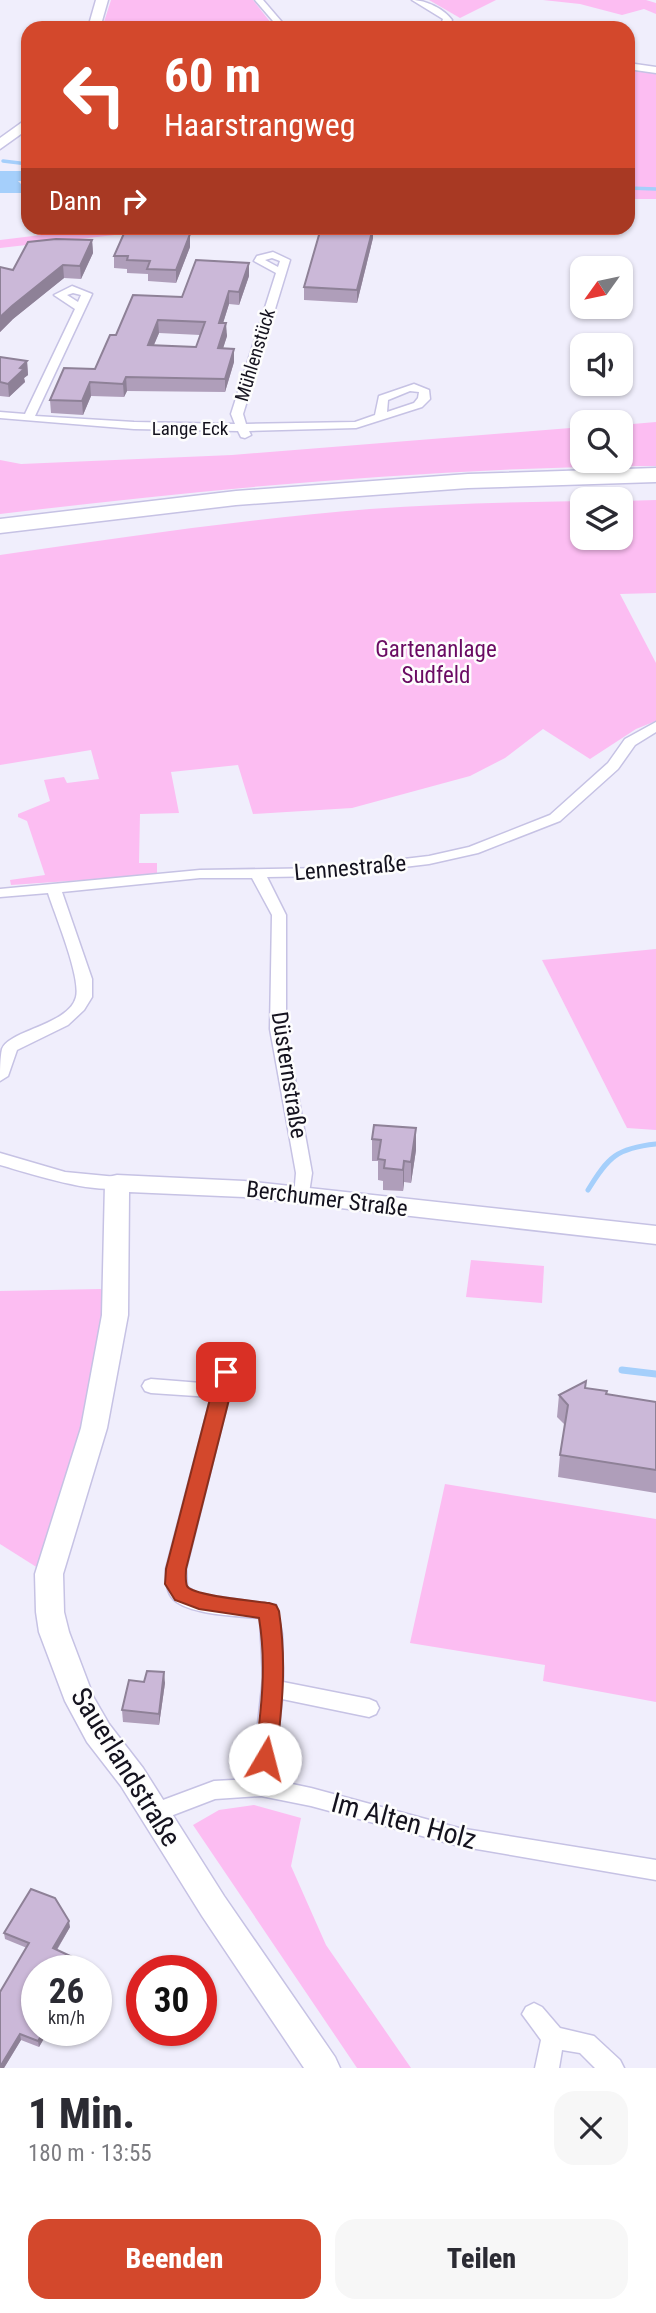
<!DOCTYPE html>
<html lang="de">
<meta charset="utf-8">
<style>
body{margin:0;font-family:"Roboto Condensed",sans-serif;background:#f7f7f7;color:#2b2b33;height:100vh;display:flex;flex-direction:column;font-size:26px;white-space:nowrap}
*{box-sizing:border-box;margin:0}
p{font-size:23px;color:#7c7c81}
.icon{flex:none;width:38px;height:38px;fill:none;stroke:currentColor;stroke-width:2;stroke-linecap:round;stroke-linejoin:round}
.map{position:relative;height:2068px;overflow:hidden}
.panel{display:flex;flex-direction:column;background:#fff;flex:1}
.panel>*{flex:none}
.top-card{position:absolute;left:21px;top:21px;width:614px;height:214px;border-radius:21px;box-shadow:0 2px 5px #0004;background:#d3482c;color:#fff;overflow:hidden}
.needle{width:46px;rotate:237deg}
.tools{position:absolute;left:570px;top:256px;display:grid;gap:14px}
.tools a{display:grid;place-items:center;width:63px;height:63px;border-radius:14px;background:#fff;box-shadow:0 2px 5px #0004;font-size:35px}
.speed{position:absolute;left:21px;top:1955px;display:flex;gap:14px;font-size:35px;font-weight:700;text-align:center}
.speed>*{display:grid;place-content:center;width:91px;height:91px;border-radius:50%;background:#fff;box-shadow:0 2px 5px #0004;line-height:1}
.speed small{font-size:18px;font-weight:400}
.speed .limit{border:10px solid #d22;background:#fff;color:#111}
.pin{position:absolute;display:grid;place-items:center;width:60px;height:60px;color:#fff;margin:-30px;border-radius:14px;box-shadow:0 4px 10px #0006}
.me{position:absolute;width:77px;margin:-38px;rotate:8deg;stroke-linejoin:round;filter:drop-shadow(0 0 5px #0008)}
.turn{display:flex;align-items:center;gap:24px;height:147px;padding:0 28px;font-size:32px}
.turn .icon{width:91px;height:91px;stroke-width:2.5}
.turn b{display:block;font-size:49px;line-height:60px}
.then{display:flex;align-items:center;height:66px;padding:0 28px;background:#0003;gap:14px;font-size:26px}
.round{display:grid;place-items:center;flex:none;width:74px;height:74px;border-radius:21px;background:#f7f7f7}
.overview{display:flex;align-items:center;justify-content:space-between;height:119px;padding:0 28px}
h1{font-size:42px;font-weight:800;line-height:52px}
.primary-button{display:flex;gap:14px;margin-top:auto;padding:14px 28px}
.primary-button a{flex:1;height:80px;border-radius:21px;background:#d3482c;color:#fff;font-size:28px;font-weight:800;line-height:80px;text-align:center}
.primary-button a+a{background:#f7f7f7;color:#2b2b33}
.map>svg:first-child{display:block}
</style>
<div class="map">
<svg width="656" height="2068" viewBox="0 0 656 2068">
<rect width="100%" height="100%" fill="#f0eefc"/>
<g fill="#fcbdf2">
<polygon points="111,0 253,0 275,28 104,27 104,22"/>
<polygon points="429,0 496,0 460,18"/>
<polygon points="543,0 646,0 656,3 656,14 644,9 622,15 580,4"/>
<polygon points="628,68 656,72 656,199 628,199"/>
<polygon points="99,228 176,228 0,248 0,240"/>
<path d="M656,422V466C437,467 217,488 0,514V460L21,464L232,455L583,427V460H621V425Z"/>
<path d="M656,500V593L620,594L656,663V721L636,729L590,759L543,729L505,758L470,776L352,808L253,814L238,765L171,772L179,813L140,814L139,863H157V875L11,885L10,880L45,875L27,821L18,817V814L50,801L44,780L64,777L67,783L99,779L91,750L0,765V555C123,537 246,519 370,509C440,504 512,502 583,501V537H621V501Z"/>
<polygon points="656,949 656,1130 627,1128 542,960"/>
<polygon points="471,1260 544,1266 542,1303 466,1297"/>
<polygon points="101,1289 104,1299 96,1383 38,1568 0,1544 0,1291"/>
<polygon points="445,1484 656,1519 656,1702 543,1681 545,1665 410,1643"/>
<polygon points="254,1805 301,1818 291,1866 326,1945 411,2068 357,2068 193,1825 219,1810"/>
</g>
<polygon fill="#a5cffb" points="0,171 28,171 28,181 18,181 22,185 28,182 28,193 0,193"/>
<g fill="none" stroke-linecap="round" stroke-linejoin="round">
<g stroke="#a5cffb" stroke-width="3.5">
<polyline points="3,161 28,164"/>
<polyline points="628,188 656,189"/>
</g>
<path stroke="#a5cffb" stroke-width="5" d="M588,1190C608,1157 617,1148 656,1144"/>
<polyline stroke="#a5cffb" stroke-width="7" points="622,1370 656,1374"/>
<g stroke="#c6c2e4" stroke-width="3">
<g id="street">
<polygon points="255,0 263,0 287,28 279,28"/>
<path d="M412,0C426,0 444,9 452,20L448,28H440L443,19Z"/>
<polygon points="628,63 656,67 656,73 628,69"/>
<path d="M273,252L290,260L243,414L246,424L355,422L375,415L379,396L414,384L429,390L430,399L422,407L356,428L249,431L251,435L245,438L241,437L238,431L134,429L0,418V412L25,414L75,309L54,295L72,286L92,294L35,416L134,422L235,424L231,414L276,273L254,261L257,256ZM272,258L280,261L278,267L265,260ZM73,293L81,295L78,302L67,295ZM410,391L419,392L418,398L414,403L387,412L388,400Z"/>
<path d="M656,722V732L635,745L618,769L560,821L478,853L429,864L328,876L267,877L286,915V1029L312,1173L308,1200H296L294,1196L296,1173L270,1029L272,915L252,878H200L62,892L92,979V997L84,1010L68,1025L17,1050L8,1076L0,1081C0,1071 0,1058 2,1049C9,1030 69,1025 76,997C81,977 55,915 48,893L0,897V889L200,870L328,868L429,856L469,847L550,815L608,763L625,739Z"/>
<path d="M0,1153L65,1172L117,1177L125,1183C111,1201 22,1171 0,1165Z"/>
<path d="M231,1346L237,1348L240,1353L186,1569L187,1587L199,1594L276,1605L282,1634L283,1682L369,1699L376,1702L379,1708L376,1714L369,1717L282,1699L273,1780L311,1788L459,1828L656,1860V1880L459,1846L311,1806L261,1796L215,1799L155,1822L147,1820L144,1813L147,1806L214,1781L252,1779L263,1678L260,1618C238,1616 191,1615 174,1600C166,1592 166,1580 166,1569L211,1397L151,1393L145,1391L142,1386L145,1381L151,1379L214,1384L225,1348Z"/>
<polygon points="534,2003 542,2007 560,2028 594,2036 620,2060 624,2068 595,2068 580,2053 562,2050 559,2068 535,2068 541,2040 522,2014 526,2007"/>
</g>
</g>
<g stroke="#c6c2e4" stroke-width="3">
<g id="secondary">
<polygon points="96,0 108,0 100,28 88,28"/>
<polygon points="28,118 28,129 0,149 0,138"/>
<polygon points="117,1175 244,1181 656,1226 656,1244 244,1197 129,1192 128,1315 107,1428 63,1574 64,1612 69,1632 94,1698 109,1724 143,1768 224,1896 335,2057 340,2068 304,2068 202,1916 121,1786 87,1742 65,1701 39,1632 36,1612 35,1574 81,1428 102,1315 105,1183 108,1177"/>
</g>
</g>
<g stroke="#c6c2e4" stroke-width="3">
<polygon id="highway" points="656,468 656,482 468,488 236,505 0,533 0,519 236,491 468,474"/>
</g>
<use href="#street" fill="#fff" fill-rule="evenodd"/>
<use href="#secondary" fill="#fff" fill-rule="evenodd"/>
<use href="#highway" fill="#fff" fill-rule="evenodd"/>
</g>
<g fill="#af9eba" fill-rule="evenodd">
<polygon points="321,228 373,228 373,238 357,303 304,300 304,287"/>
<polygon points="190,234 190,247 176,283 148,281 148,274 127,273 127,269 114,268 114,256"/>
<polygon points="92,240 93,253 81,279 64,278 13,319 0,332 0,267 13,270"/>
<path d="M249,263V276L239,305L229,304L223,323L227,336L223,348L234,362L225,392L127,391L124,397L91,396L83,415L51,413L50,400L95,369L116,335L182,297ZM159,333L200,335L196,347L154,345Z"/>
<polygon points="0,357 27,361 28,375 24,378 25,382 9,397 0,396"/>
<polygon points="416,1128 416,1150 411,1183 404,1182 403,1191 383,1190 383,1181 378,1180 378,1161 372,1161 372,1139"/>
<polygon points="586,1381 586,1388 606,1394 656,1402 656,1493 558,1477 560,1455 565,1425 557,1417 559,1395"/>
<polygon points="165,1683 159,1725 123,1722 122,1710"/>
<polygon points="70,1927 57,1950 83,1962 84,1968 82,1970 37,1970 49,2030 39,2047 21,2040 4,2068 27,1948 5,1939 4,1933"/>
</g>
<g fill="#8e8197">
<polygon points="373,228 373,238 357,303 357,290"/>
<polygon points="190,234 190,247 176,283 176,270"/>
<polygon points="92,240 93,253 81,279 80,266"/>
<polygon points="249,263 249,276 239,305 239,292"/>
<polygon points="63,265 64,278 13,319 0,332 0,317 12,306"/>
<polygon points="229,291 229,304 219,336 219,323"/>
<polygon points="158,320 159,333 148,358 148,345"/>
<polygon points="226,323 227,336 219,361 218,348"/>
<polygon points="234,349 234,362 225,392 225,379"/>
<polygon points="27,361 28,375 24,378 25,382 9,397 8,384 20,368"/>
<polygon points="126,377 127,391 124,397 123,384"/>
<polygon points="90,382 91,396 83,415 82,401"/>
<polygon points="416,1128 416,1150 411,1183 411,1162"/>
<polygon points="404,1161 404,1182 403,1191 403,1170"/>
<polygon points="164,1672 165,1683 159,1725 159,1714"/>
<polygon points="69,1921 70,1927 54,1954 53,1948"/>
<polygon points="83,1962 84,1968 82,1970 78,1970"/>
<polygon points="45,2030 49,2030 39,2047 38,2041"/>
<polygon points="20,2034 21,2040 4,2068 0,2068"/>
</g>
<g fill="#cbb8d8" stroke="#8e8197" stroke-width="2" fill-rule="evenodd">
<polygon points="321,228 373,228 357,290 304,287"/>
<polygon points="125,231 190,234 176,270 147,269 150,261 127,260 128,256 114,256"/>
<polygon points="56,239 92,240 80,266 63,265 12,306 0,317 0,267 13,270 28,242"/>
<path d="M196,260L249,263L239,292L229,291L219,323H226L218,348L234,349L225,379L126,377L123,384L90,382L82,401L50,400L64,368L95,369L110,335H116L133,295L182,297ZM158,320L205,322L196,347L148,345Z"/>
<polygon points="0,357 27,361 20,368 24,369 8,384 0,382"/>
<polygon points="374,1125 416,1128 411,1162 404,1161 403,1170 384,1168 385,1160 378,1159 381,1140 372,1139"/>
<polygon points="586,1381 585,1388 607,1391 606,1394 656,1402 656,1470 560,1455 568,1405 559,1395"/>
<polygon points="147,1671 164,1672 159,1714 122,1710 129,1680 144,1682"/>
<polygon points="31,1889 55,1898 69,1921 53,1948 83,1962 78,1970 37,1970 37,2030 45,2030 38,2041 20,2034 0,2067 0,1992 29,1943 4,1933"/>
</g>
<path fill="#d3482c" stroke="#892f1d" stroke-width="2" d="M226,1366L233,1368L236,1372L186,1569C186,1574 185,1581 187,1586C192,1596 255,1601 269,1603L276,1605L279,1611C287,1664 282,1707 276,1759L273,1766L265,1768L258,1766L255,1759C261,1711 267,1666 259,1618L199,1609L175,1600L165,1584L166,1569L217,1372L220,1368Z"/>
<g text-anchor="middle" dominant-baseline="central" stroke-width="5" stroke-linejoin="round" paint-order="stroke">
<g font-size="19" fill="#14121e" stroke="#fdfdfd">
<text transform="translate(255 355) rotate(-73)">Mühlenstück</text>
<text x="190" y="428">Lange Eck</text>
</g>
<g font-size="23" fill="#6a0b63" stroke="#fdfdfd">
<text x="436" y="649">Gartenanlage<tspan x="436" dy="26">Sudfeld</tspan></text>
</g>
<g font-size="23" fill="#14121e" stroke="#fdfdfd">
<text transform="translate(350 868) rotate(-5)">Lennestraße</text>
<text transform="translate(289 1075) rotate(81)">Düsternstraße</text>
<text transform="translate(327 1199) rotate(7)">Berchumer Straße</text>
</g>
<g font-size="28" fill="#14121e" stroke="#fdfdfd">
<text transform="translate(126 1767) rotate(58)">Sauerlandstraße</text>
<text transform="translate(404 1821) rotate(15)">Im Alten Holz</text>
</g>
</g>
</svg>
<div class="tools">
<a><svg class="needle" viewBox="-14 -14 28 28"><path d="M0-13l5 13h-10z" fill="#e53935"/><path d="M0 13l5-13h-10z" fill="#7c7c81"/></svg></a>
<a><svg class="icon" aria-label="sound" viewBox="0 0 24 24"><path d="M4 9h4l5-4v14l-5-4H4zM17 9q2 3 0 6"/></svg></a>
<a><svg class="icon" aria-label="search" viewBox="0 0 24 24"><circle cx="10" cy="10" r="6"/><path d="M15 15l6 6"/></svg></a>
<a><svg class="icon" aria-label="layers" viewBox="0 0 24 24"><path d="M12 4l9 5-9 5-9-5zM3 14l9 5 9-5"/></svg></a>
</div>
<div class="speed"><div>26<small>km/h</small></div><div class="limit">30</div></div>
<div class="pin" style="left:226px;top:1372px;background:#d93025"><svg class="icon" aria-label="arrive" viewBox="0 0 24 24"><path d="M6 21V4h12l-3 4 3 4H6"/></svg></div>
<svg class="me" style="left:265px;top:1759px" viewBox="-20 -20 40 40"><circle r="19" fill="#fff"/><path d="M0-13L10 11 0 6-10 11z" fill="#d3482c"/></svg>
<div class="top-card">
<div class="turn"><svg class="icon" aria-label="left" viewBox="0 0 24 24"><path d="M17 20v-9H6M10 6l-5 5 5 5"/></svg><div><b>60 m</b>Haarstrangweg</div></div>
<div class="then">Dann<svg class="icon" aria-label="right" viewBox="0 0 24 24"><path d="M7 20v-9h11M14 6l5 5-5 5"/></svg></div>
</div>
</div>
<section class="panel">
<div class="overview"><div><h1>1 Min.</h1><p>180 m · 13:55</p></div><a class="round"><svg class="icon" aria-label="close" viewBox="0 0 24 24"><path d="M6 6l12 12M18 6L6 18"/></svg></a></div>
<div class="primary-button"><a>Beenden</a><a>Teilen</a></div>
</section>
